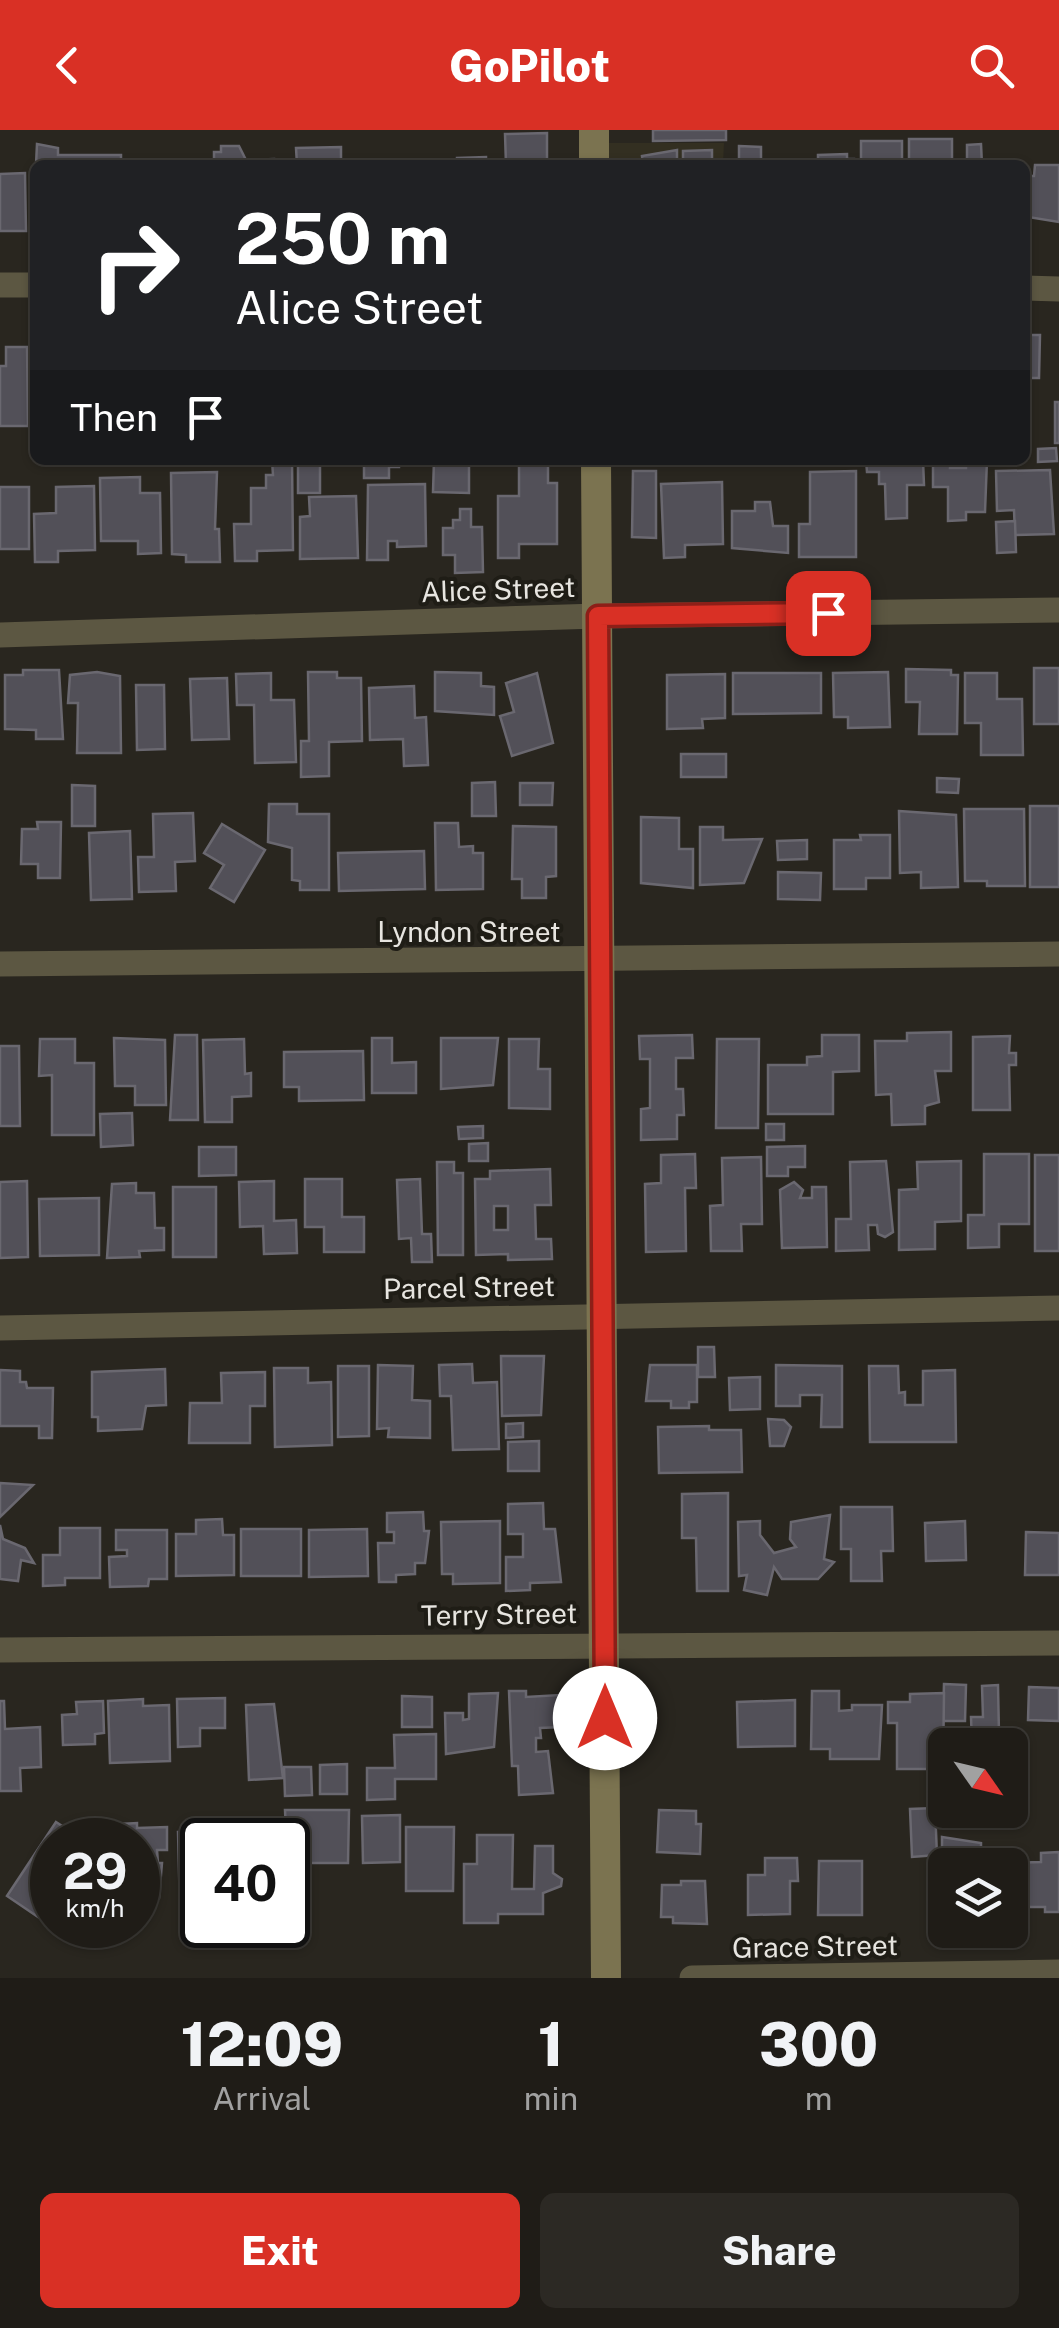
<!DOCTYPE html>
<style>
body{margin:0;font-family:"Public Sans",sans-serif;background:#2c2924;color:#f1f3f6;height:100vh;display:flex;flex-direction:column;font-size:38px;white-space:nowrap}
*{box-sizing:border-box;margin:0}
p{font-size:32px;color:#a1a1a1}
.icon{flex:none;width:55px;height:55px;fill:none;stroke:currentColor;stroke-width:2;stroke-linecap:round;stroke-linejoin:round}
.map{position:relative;height:1848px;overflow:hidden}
.panel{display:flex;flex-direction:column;background:#1f1c17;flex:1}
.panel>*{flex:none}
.hud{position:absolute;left:30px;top:30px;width:1000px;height:305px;border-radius:15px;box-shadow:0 2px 8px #0004,0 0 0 2px #3c3a36;background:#202124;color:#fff;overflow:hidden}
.needle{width:65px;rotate:124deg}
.tools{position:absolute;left:928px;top:1598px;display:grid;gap:20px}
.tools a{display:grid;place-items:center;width:100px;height:100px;border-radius:15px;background:#1f1c17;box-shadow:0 2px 8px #0004,0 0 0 2px #3c3a36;font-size:50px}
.speed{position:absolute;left:30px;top:1688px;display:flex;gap:20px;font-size:50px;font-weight:700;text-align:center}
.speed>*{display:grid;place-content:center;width:130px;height:130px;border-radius:50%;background:#1f1c17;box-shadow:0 2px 8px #0004,0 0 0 2px #3c3a36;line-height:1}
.speed small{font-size:25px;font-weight:400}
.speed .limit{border:5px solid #111;border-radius:15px;background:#fff;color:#111}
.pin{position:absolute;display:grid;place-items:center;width:85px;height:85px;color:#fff;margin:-42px;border-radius:20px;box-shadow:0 5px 15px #0006}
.me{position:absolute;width:110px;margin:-55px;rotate:0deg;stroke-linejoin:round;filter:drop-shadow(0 0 8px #0008)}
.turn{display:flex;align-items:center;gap:35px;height:210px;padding:0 40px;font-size:45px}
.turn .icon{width:130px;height:130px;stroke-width:2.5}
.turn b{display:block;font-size:70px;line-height:85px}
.then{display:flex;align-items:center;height:95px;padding:0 40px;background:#0003;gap:20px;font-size:38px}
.eta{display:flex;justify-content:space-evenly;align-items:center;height:170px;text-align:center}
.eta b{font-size:60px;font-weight:800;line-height:70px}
.button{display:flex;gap:20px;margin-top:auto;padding:20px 40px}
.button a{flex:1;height:115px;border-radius:15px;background:#d93025;color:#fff;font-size:40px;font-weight:800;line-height:115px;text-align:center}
.button a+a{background:#2c2924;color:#f1f3f6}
header{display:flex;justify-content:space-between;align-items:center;height:130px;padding:0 40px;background:#d93025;color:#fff;font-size:45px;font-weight:800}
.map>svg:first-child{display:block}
</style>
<header><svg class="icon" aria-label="back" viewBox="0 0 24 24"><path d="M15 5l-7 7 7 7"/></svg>GoPilot<svg class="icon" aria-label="search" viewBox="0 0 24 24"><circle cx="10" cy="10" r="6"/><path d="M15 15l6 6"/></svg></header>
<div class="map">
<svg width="1059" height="1848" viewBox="0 0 1059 1848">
<rect width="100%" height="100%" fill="#29261f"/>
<polygon fill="#332f21" points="609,13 724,13 723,35 609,35"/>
<g fill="#525058" stroke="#6a6870" stroke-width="2.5" fill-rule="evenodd">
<polygon points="653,0 726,0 726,10 653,11"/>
<polygon points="547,3 547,35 506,35 505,4"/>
<rect x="909" y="9" width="43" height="26"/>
<rect x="861" y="11" width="41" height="24"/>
<polygon points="37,14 58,18 58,25 121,25 121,35 36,35"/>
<polygon points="981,14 982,35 955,35 955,31 967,31 967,15"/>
<polygon points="221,16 239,16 246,30 274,29 274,35 214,35 214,22 221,22"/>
<polygon points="739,16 761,17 761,35 739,35"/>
<polygon points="341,17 341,35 297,35 296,18"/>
<polygon points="677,20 677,35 643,35 642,26"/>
<polygon points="712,20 712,35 683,35 683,21"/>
<polygon points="847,24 847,29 854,29 854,35 818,35 818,25"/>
<polygon points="486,27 486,35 457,35 457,28"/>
<polygon points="1035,35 1059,35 1059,92 1028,87 1027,46 1034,46"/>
<polygon points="25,43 26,101 0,101 0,44"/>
<polygon points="1025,205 1040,205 1039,248 1025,248"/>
<polygon points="6,217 27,217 28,296 0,296 0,236 6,236"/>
<rect x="1055" y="272" width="4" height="41"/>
<polygon points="1056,318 1057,331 1038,332 1038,319"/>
<polygon points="272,330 292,330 293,420 257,421 257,431 235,431 234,394 251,394 251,358 266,358 266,345 273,345"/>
<polygon points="364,330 399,330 399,337 389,337 389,348 364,348"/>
<polygon points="434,330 469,330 469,363 433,362"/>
<polygon points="866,330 923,330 924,355 907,355 907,388 886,389 885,354 879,354 879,342 867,342"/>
<polygon points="933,330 951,330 950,338 966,338 966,330 987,330 985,382 966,382 966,390 948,391 948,357 933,357"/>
<rect x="298" y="331" width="22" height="32"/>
<polygon points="519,334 548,334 548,353 557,353 557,414 519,414 519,428 498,428 498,366 519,366"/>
<polygon points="1050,340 1054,404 1015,405 1014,380 997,381 996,341"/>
<polygon points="633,341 656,341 656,408 632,407"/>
<polygon points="856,341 856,427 799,427 799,394 810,394 810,342"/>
<polygon points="217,342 215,399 219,399 220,432 186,432 186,425 172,424 171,343"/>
<polygon points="140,347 140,363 160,363 161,423 138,424 138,411 101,411 100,348"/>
<polygon points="722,352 723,414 685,415 685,427 664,428 661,354"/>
<polygon points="425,354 426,416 397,417 397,411 388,411 388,430 367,430 368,355"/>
<polygon points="94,356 95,420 58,421 58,432 35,432 34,384 56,383 56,357"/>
<rect x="0" y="357" width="29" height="62"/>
<polygon points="356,366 358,428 300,429 300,387 310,386 309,367"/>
<polygon points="755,372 770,372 773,396 788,396 788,423 732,418 732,381 755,381"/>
<polygon points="460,379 471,379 471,397 482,397 483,442 455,443 455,425 443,425 443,398 453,398 453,390 460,390"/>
<polygon points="1015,391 1016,422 997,423 996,392"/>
<rect x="1034" y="538" width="25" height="56"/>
<polygon points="906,539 951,540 951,545 958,545 957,604 919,604 920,572 906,572"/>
<polygon points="23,540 59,540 63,609 36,609 36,600 5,599 5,545 23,545"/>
<polygon points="97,542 120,546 121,623 77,623 78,573 68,573 70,545"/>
<polygon points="308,542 337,542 337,548 361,548 362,611 329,612 329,646 301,647 301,611 309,611"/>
<polygon points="435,542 481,543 481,556 494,557 494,585 435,581"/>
<polygon points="888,542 890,597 848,598 848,587 834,587 833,543"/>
<polygon points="271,543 271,570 294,570 296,632 255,633 254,575 237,575 236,544"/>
<polygon points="537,543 553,613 512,626 500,586 514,582 506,553"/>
<polygon points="733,543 821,543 821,583 733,584"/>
<polygon points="965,543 997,543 997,569 1022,569 1023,625 981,625 981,593 965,593"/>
<polygon points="725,544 725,588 702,589 703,598 667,599 667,545"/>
<polygon points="227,548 229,609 192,610 190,549"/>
<polygon points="136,555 164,555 165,619 137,620"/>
<polygon points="414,556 415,588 426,587 428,635 404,636 403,609 370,610 369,558"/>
<rect x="681" y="624" width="45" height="23"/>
<polygon points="937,648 959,649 958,663 937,662"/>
<polygon points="495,652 496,686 472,686 472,653"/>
<polygon points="520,653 553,653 552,675 520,675"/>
<polygon points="72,655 95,656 95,696 72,696"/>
<polygon points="269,674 297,674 297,684 329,684 329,760 300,760 300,751 292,750 292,718 268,712"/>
<rect x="1030" y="676" width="29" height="81"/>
<polygon points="964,679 1024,679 1025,756 987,756 987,751 965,751"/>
<polygon points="899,681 956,685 958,757 921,758 921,742 900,743"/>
<polygon points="193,683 195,731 175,732 176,761 139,762 138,727 154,727 153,684"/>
<polygon points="641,687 679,688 679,719 693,719 693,758 641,753"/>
<polygon points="37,692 61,692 60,748 38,748 38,734 21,734 22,699 38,699"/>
<polygon points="435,693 458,693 459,717 473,716 473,723 483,723 483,759 436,760"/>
<polygon points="222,694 265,720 234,772 210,758 224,735 204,723"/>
<polygon points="513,696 556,697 556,746 546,747 546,768 522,768 522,749 512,749"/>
<polygon points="700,697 723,697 723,710 762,709 744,753 700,755"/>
<polygon points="130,701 132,769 91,770 89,703"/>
<polygon points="860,705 890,705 890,748 866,748 866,759 834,759 834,710 861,710"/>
<polygon points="807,710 807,729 778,730 777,711"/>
<polygon points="424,721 425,759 339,761 338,723"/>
<polygon points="778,742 821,743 820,770 778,769"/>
<polygon points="951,902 951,941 935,941 939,972 925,976 925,994 892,995 891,964 876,965 875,911 907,911 907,903"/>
<polygon points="175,905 197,905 198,990 170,990"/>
<polygon points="692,905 693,928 676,928 676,959 683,959 684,985 677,985 677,1009 641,1010 641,979 650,978 650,929 640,929 639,906"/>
<polygon points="822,905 859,905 859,941 833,942 833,984 768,984 768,935 807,935 807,927 822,926"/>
<polygon points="1010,906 1009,923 1016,923 1016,935 1009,935 1010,980 973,980 973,907"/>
<polygon points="114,908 165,910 166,975 135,975 135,956 115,956"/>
<polygon points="372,908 392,908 392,933 416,932 416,963 372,963"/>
<polygon points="441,908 498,908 493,955 441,959"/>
<polygon points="40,909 75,909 75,933 94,933 94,1005 52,1005 52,945 39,946"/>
<polygon points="244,909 245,944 251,943 251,966 232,967 232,992 205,992 203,910"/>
<polygon points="509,909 539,909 538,939 550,939 550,979 509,978"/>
<polygon points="717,909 759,909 758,998 716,998"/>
<polygon points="0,916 19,916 20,996 0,996"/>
<polygon points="363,921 364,970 299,971 299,957 284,957 284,922"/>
<polygon points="132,983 133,1015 101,1017 100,984"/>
<rect x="766" y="994" width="18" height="16"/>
<polygon points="483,996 483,1008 459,1009 458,997"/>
<polygon points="488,1013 488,1031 469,1031 469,1014"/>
<polygon points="805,1016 805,1037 788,1037 788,1046 767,1046 767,1017"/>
<polygon points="199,1017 236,1017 236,1045 199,1046"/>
<polygon points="695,1024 696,1058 685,1058 686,1121 646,1122 645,1054 661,1053 661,1025"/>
<polygon points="984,1024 1029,1024 1029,1094 999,1094 999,1117 968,1118 968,1085 984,1085"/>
<rect x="1035" y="1025" width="24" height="96"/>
<polygon points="761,1027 762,1094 741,1094 742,1121 711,1121 710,1076 723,1075 722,1028"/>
<polygon points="886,1031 893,1102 885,1107 878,1104 877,1095 868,1095 869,1120 836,1121 836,1089 851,1089 850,1032"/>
<polygon points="961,1031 961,1091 935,1092 935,1119 899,1120 899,1060 918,1059 917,1032"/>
<polygon points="437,1032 454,1032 454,1043 463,1043 463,1125 438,1125"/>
<path d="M550,1039L551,1075H535L536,1109H551L552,1129L508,1130V1124L476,1125L475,1049H490V1041ZM494,1076H508V1100H494Z"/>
<polygon points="305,1049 342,1049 342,1087 364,1087 364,1122 324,1122 324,1097 305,1097"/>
<polygon points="420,1049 422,1104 431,1104 432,1132 412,1132 411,1108 399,1109 397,1050"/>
<polygon points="27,1051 28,1127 0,1128 0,1052"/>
<polygon points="274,1051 274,1091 296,1090 297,1123 264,1124 263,1096 240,1097 239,1052"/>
<polygon points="794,1052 803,1060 800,1068 812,1068 812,1057 826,1057 827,1117 782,1118 780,1060"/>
<polygon points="136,1053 136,1063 154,1063 155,1098 164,1098 164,1120 139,1121 140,1127 107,1128 112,1054"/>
<rect x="173" y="1057" width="43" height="70"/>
<polygon points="99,1068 99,1125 40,1126 39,1069"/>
<polygon points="698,1217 714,1217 715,1247 698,1247"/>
<polygon points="501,1226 544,1226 541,1285 502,1286"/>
<polygon points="472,1234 473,1253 497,1252 499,1319 453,1320 451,1266 440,1266 439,1235"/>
<polygon points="378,1235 413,1236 412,1270 430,1271 430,1308 388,1307 389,1298 377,1299"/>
<polygon points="650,1235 697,1235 697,1272 689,1272 689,1278 671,1278 671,1271 646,1271"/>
<polygon points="776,1235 842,1236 842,1297 821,1297 822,1265 800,1265 800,1276 776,1276"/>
<polygon points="338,1236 369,1236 369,1306 338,1307"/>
<polygon points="869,1236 898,1236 899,1263 905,1262 905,1275 923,1275 923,1241 955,1240 956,1312 870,1312"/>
<polygon points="274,1238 308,1238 308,1253 331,1252 332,1315 275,1317"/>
<polygon points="165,1239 166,1275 146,1276 142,1299 98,1301 98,1287 92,1287 92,1242"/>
<polygon points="0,1240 20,1241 20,1252 26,1252 27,1258 53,1258 52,1308 39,1308 39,1296 0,1296"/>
<polygon points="265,1242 265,1276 250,1276 250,1313 189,1313 190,1273 222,1273 221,1243"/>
<polygon points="760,1247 760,1279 730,1280 729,1248"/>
<polygon points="768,1289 784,1290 791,1297 784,1316 770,1316"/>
<polygon points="523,1293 523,1307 506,1308 506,1294"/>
<polygon points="709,1296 709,1300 741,1300 742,1342 659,1343 658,1297"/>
<polygon points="539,1311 539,1341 508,1341 508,1312"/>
<polygon points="0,1353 33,1355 0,1387"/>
<polygon points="728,1363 728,1461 697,1461 696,1408 682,1408 682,1364"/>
<polygon points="543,1373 544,1399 555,1399 561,1452 530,1453 530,1460 506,1461 506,1427 523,1427 523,1404 508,1404 508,1374"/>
<polygon points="841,1377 892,1377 893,1421 881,1421 882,1451 851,1451 851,1419 841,1419"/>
<polygon points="423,1382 424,1401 429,1401 425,1433 415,1433 415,1444 396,1445 396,1452 379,1452 378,1413 394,1413 394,1402 387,1402 387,1383"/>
<polygon points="830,1385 824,1429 834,1432 818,1449 782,1449 774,1437 767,1465 744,1460 747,1445 739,1446 738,1392 760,1391 760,1405 774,1423 796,1417 790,1409 791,1392"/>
<polygon points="222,1389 223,1405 234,1405 234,1445 176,1446 176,1404 196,1404 196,1390"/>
<polygon points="500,1391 500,1453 453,1454 453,1444 442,1444 441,1392"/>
<polygon points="965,1391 966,1430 926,1431 925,1393"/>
<polygon points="0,1395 3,1409 25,1418 34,1433 21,1430 18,1451 0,1449"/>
<polygon points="60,1398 100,1398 100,1448 65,1448 65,1455 43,1456 43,1425 60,1425"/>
<rect x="241" y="1399" width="60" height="47"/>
<polygon points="367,1399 368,1446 309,1447 309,1400"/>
<polygon points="116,1400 167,1400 167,1449 149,1449 148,1456 110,1457 109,1427 127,1426 127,1420 116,1420"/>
<polygon points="1026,1402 1059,1403 1059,1445 1025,1445"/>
<polygon points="944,1554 966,1555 965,1591 943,1591"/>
<polygon points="998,1555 999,1604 994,1604 994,1615 972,1615 971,1587 983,1587 982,1556"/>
<polygon points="1029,1557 1059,1558 1059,1591 1028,1590"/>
<polygon points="509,1561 526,1561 526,1567 560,1565 562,1597 540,1598 541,1608 536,1608 536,1622 548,1621 553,1663 519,1665 518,1636 512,1636"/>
<polygon points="812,1561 839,1561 839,1581 852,1580 852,1575 882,1575 879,1629 830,1629 830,1619 811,1619"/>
<polygon points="498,1563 494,1617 446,1624 445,1583 463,1583 463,1590 469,1589 469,1564"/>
<polygon points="944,1563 943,1639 897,1639 897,1593 888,1593 888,1572 910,1572 910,1564"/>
<polygon points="402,1566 432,1567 432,1597 402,1597"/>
<polygon points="225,1568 225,1598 200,1598 200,1616 178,1617 177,1569"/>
<polygon points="143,1569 143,1576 169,1575 170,1631 110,1633 108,1571"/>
<polygon points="795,1570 795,1616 738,1617 737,1572"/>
<polygon points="0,1571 4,1571 5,1599 40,1597 41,1637 20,1638 21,1661 0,1661"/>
<polygon points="103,1571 104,1603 95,1604 95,1614 63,1615 62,1585 77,1584 76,1572"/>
<polygon points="274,1574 283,1648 249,1650 246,1575"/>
<polygon points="436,1604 436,1649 395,1649 395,1669 367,1670 367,1638 395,1638 394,1605"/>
<polygon points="347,1634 347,1664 320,1664 320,1635"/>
<polygon points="284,1637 311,1637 312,1665 285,1666"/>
<polygon points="935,1678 937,1725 912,1727 910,1679"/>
<polygon points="285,1680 349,1680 348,1733 305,1733 300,1745 288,1745"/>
<polygon points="659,1680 696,1681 696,1694 701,1694 700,1724 657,1722"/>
<polygon points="400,1685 400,1732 363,1733 362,1686"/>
<polygon points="56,1692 84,1710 52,1710 52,1779 44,1791 7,1766"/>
<polygon points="137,1693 137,1698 167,1697 167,1720 157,1720 158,1733 162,1733 159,1768 138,1769 138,1710 120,1710 120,1694"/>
<polygon points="406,1697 454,1697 453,1761 406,1761"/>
<polygon points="215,1701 215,1710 202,1710 202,1781 180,1781 178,1702"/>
<polygon points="268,1704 269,1710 232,1710 232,1705"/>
<polygon points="477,1705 513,1705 512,1759 534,1759 535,1716 553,1716 553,1743 562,1749 561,1756 543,1763 543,1784 498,1784 498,1793 464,1793 464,1734 477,1734"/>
<polygon points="942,1707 981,1713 981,1733 1000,1735 942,1738"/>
<polygon points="1059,1722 1059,1782 1045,1782 1045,1777 1010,1777 1008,1733 1041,1732 1041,1723"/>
<polygon points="765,1728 797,1728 798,1751 790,1751 790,1784 748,1785 748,1745 765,1745"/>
<polygon points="819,1731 862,1731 862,1785 818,1785"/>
<polygon points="681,1751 705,1751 707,1794 673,1793 673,1787 661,1787 662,1755 681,1755"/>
</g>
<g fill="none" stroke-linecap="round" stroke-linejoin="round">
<g stroke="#5c5742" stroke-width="25">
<polyline points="0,155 35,155"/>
<polyline points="1025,158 1059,159"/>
<polyline points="0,505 598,486 1059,480"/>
<polyline points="0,834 1059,824"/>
<polyline points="0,1198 1059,1178"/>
<polyline points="0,1520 1059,1513"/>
<polyline points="692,1848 1059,1842"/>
</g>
<g stroke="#7b7350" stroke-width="30">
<polyline points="594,0 594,35"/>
<polyline points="596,330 606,1848"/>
</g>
</g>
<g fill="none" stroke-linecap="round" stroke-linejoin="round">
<g stroke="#8d1f18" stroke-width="25">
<polyline id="route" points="605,1588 598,486 828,483"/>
</g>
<use href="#route" stroke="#d93025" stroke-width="18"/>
</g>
<g text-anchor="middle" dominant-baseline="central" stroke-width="8" stroke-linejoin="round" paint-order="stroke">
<g font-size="28" fill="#e7e5e0" stroke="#1f1d16">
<text transform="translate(498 459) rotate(-2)">Alice Street</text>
<text x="469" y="801">Lyndon Street</text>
<text transform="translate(469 1157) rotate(-1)">Parcel Street</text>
<text transform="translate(499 1484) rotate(-1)">Terry Street</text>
<text transform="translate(815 1816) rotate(-1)">Grace Street</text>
</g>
</g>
</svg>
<div class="tools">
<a><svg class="needle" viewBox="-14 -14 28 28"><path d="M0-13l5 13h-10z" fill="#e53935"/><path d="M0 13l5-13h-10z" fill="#a1a1a1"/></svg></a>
<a><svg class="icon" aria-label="layers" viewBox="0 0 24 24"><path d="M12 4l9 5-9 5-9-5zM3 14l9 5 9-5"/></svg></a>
</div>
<div class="speed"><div>29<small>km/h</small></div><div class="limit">40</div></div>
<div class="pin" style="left:828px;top:483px;background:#d93025"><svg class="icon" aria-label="arrive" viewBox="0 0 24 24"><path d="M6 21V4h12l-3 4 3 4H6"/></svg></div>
<svg class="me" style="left:605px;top:1588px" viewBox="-20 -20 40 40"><circle r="19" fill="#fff"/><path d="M0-13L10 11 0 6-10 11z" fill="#d93025"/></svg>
<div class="hud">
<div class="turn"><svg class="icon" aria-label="right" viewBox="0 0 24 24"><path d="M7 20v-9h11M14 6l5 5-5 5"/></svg><div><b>250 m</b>Alice Street</div></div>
<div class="then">Then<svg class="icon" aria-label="arrive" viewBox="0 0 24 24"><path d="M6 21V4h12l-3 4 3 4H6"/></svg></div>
</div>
</div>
<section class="panel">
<div class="eta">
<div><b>12:09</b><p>Arrival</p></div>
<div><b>1</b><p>min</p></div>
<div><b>300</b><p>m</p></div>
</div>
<div class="button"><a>Exit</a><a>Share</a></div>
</section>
